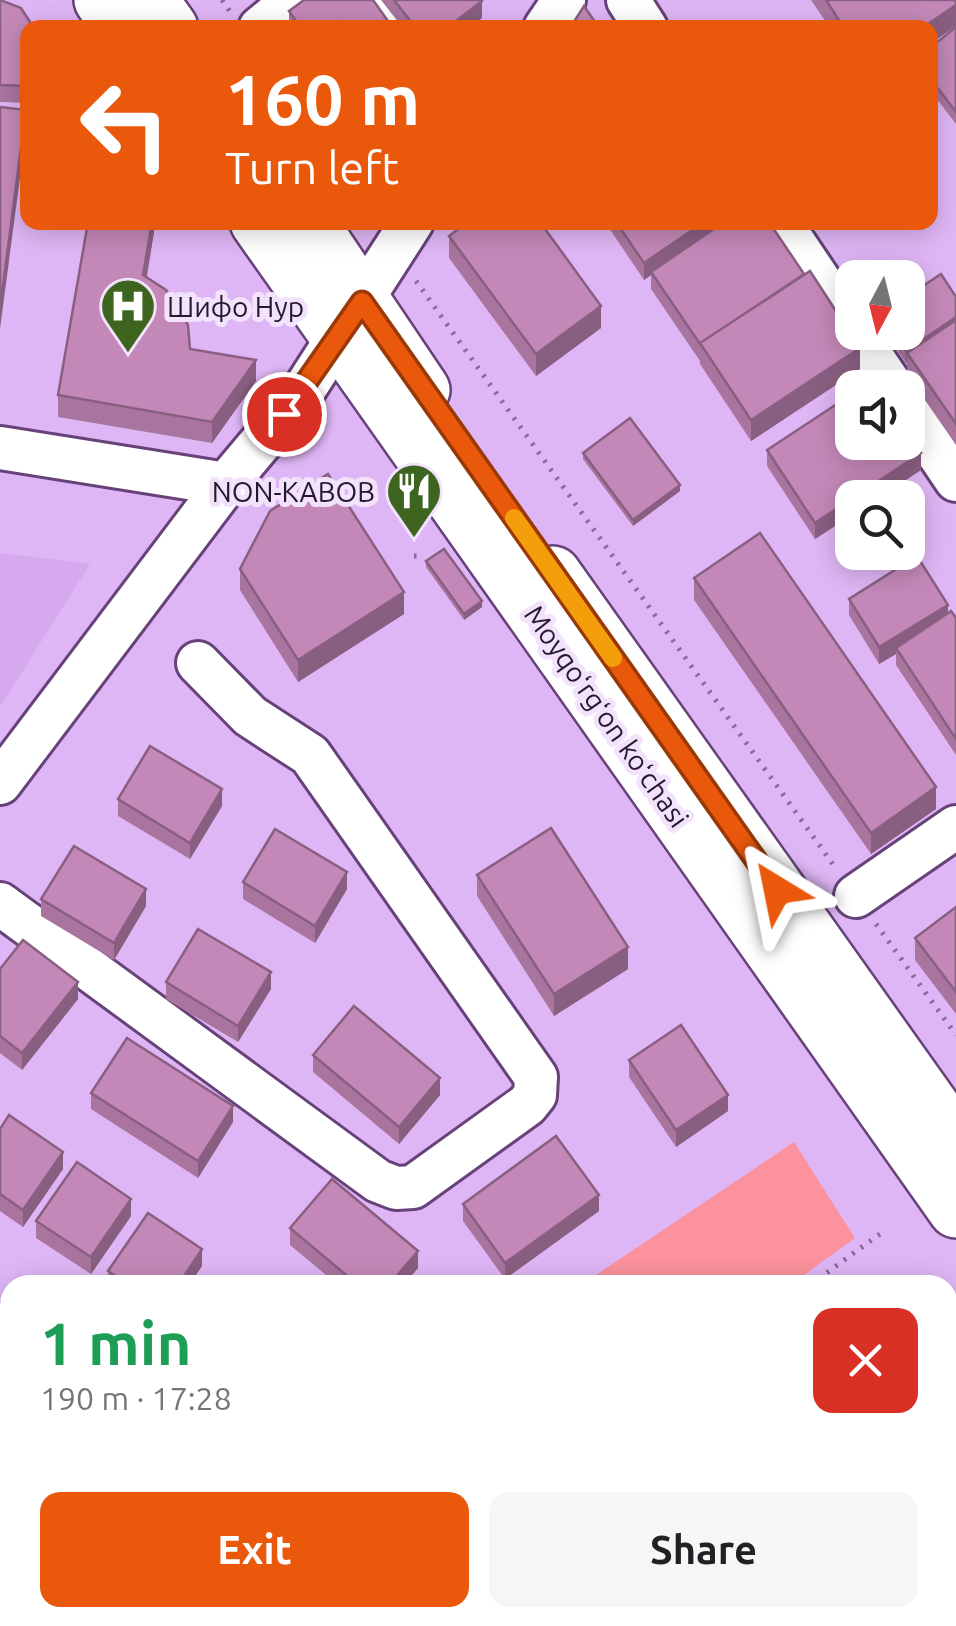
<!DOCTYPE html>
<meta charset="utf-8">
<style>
body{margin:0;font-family:Ubuntu,sans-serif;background:#f6f6f6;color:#202124;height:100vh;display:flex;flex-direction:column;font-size:38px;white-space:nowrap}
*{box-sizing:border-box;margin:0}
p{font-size:32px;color:#757577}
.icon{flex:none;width:55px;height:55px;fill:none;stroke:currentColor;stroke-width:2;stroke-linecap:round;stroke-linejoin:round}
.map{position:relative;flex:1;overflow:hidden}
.panel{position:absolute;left:0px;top:1275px;width:958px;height:352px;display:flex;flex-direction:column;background:#fff;border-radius:30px 30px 0 0;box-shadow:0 5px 25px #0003}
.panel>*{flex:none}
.hud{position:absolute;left:20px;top:20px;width:918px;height:210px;border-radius:20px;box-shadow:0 5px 25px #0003;background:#ea580c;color:#fff;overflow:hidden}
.needle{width:65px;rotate:187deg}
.tools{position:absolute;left:835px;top:260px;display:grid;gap:20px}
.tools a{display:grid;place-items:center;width:90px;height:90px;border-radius:20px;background:#fff;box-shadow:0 5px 25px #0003;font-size:50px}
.pin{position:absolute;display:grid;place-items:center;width:85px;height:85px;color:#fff;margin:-42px;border:5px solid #fff;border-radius:50%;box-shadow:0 2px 10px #0007}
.me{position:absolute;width:110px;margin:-55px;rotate:325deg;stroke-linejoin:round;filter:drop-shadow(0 0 8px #0008)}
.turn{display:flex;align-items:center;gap:35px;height:210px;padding:0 40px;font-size:45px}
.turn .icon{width:130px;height:130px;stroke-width:2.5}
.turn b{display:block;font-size:70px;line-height:85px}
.round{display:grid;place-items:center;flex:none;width:105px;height:105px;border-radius:20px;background:#f6f6f6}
.head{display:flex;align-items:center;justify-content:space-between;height:170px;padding:0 40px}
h1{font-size:60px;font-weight:700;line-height:75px;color:#1e9e55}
.cta{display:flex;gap:20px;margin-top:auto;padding:20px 40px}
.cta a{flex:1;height:115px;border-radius:20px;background:#ea580c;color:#fff;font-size:40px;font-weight:700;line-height:115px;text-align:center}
.cta a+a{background:#f6f6f6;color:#202124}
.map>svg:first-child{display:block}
</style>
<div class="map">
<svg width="956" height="1626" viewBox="0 0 956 1626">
<rect width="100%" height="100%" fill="#dfb6f5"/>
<polygon fill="#d6a8ee" points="0,553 90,564 0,707"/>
<g fill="#fb929d">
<polygon points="794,1142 855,1238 790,1285 581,1285"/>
<polygon points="271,1618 427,1618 422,1626 266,1626"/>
</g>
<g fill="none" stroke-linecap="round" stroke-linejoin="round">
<g stroke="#674279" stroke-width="48">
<g id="minor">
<polyline points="369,0 394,28"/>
<polyline points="628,0 646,28"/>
<polyline points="260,28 294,0"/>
<polyline points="545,28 564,0"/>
<polyline points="780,222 852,329"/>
<polyline points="855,332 893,388"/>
<polyline points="908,409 956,480"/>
<polyline points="0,448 226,484"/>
<polyline points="0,783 226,484 300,396 412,222"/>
<polyline points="856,896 956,827"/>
<polyline points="0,904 378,1181 396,1188 413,1187 527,1105 535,1095 536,1077 310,755 250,716 198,663"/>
<polyline points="0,1325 10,1332"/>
</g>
</g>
<g stroke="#674279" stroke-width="60">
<g id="major">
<polyline points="102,0 121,28"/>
<polyline points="150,0 170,28"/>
<polyline points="258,222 956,1210"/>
<polyline points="309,222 422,390"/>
<polyline points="553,574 956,1141"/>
</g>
</g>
<g stroke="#876a96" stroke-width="5" stroke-dasharray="2.5 8" stroke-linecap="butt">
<polyline points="222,0 231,13"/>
<polyline points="416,281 837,870"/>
<polyline points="414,556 418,556"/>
<polyline points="876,924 956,1035"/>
<polyline points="810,1285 884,1231"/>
<polyline points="435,1626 440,1618"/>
</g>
<use href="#minor" stroke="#fff" stroke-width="42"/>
<use href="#major" stroke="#fff" stroke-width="55"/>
</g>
<g fill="#a9759e">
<polygon points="0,0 28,28 28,103 0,102"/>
<polygon points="381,0 481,0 482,18 469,28 403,28"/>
<polygon points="811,0 956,0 956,26 930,44 930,28 830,28"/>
<polygon points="289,11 393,28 289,28"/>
<polygon points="956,27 956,124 930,90 930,48"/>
<polygon points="154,222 154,232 147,277 190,349 256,381 212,443 58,417 58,395"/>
<polygon points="605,222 769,222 860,369 751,441 700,364 700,361 651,289 651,275 644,280"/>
<polygon points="449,236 601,328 536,376 449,258"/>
<polygon points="956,297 956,445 907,374 907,362 906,363 885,332 908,332"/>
<polygon points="767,450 921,470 815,539 767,466"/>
<polygon points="583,453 680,491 633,526 583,459"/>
<polygon points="426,561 482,607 464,620 426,567"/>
<polygon points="240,569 404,614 298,682 240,590"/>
<polygon points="694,578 936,809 871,854 694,600"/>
<polygon points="849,599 948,613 956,618 956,755 896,665 896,654 879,664 849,615"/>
<polygon points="118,799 222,806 190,859 118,816"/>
<polygon points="477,875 628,969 554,1016 477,896"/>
<polygon points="243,882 347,889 315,943 243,899"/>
<polygon points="41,899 146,906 114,960 41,916"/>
<polygon points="956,907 956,1014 915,960 915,938"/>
<polygon points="0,969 78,999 22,1070 0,1053"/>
<polygon points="166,982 271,989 238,1042 166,999"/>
<polygon points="313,1055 440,1095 399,1144 313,1072"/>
<polygon points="629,1060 728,1111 676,1147 629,1077"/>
<polygon points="91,1093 233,1122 198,1178 91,1109"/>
<polygon points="0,1129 63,1169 23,1227 0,1211"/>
<polygon points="463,1204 599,1211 505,1279 463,1221"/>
<polygon points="131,1216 91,1274 36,1238 36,1221"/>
<polygon points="290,1228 418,1268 403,1285 338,1285 290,1245"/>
<polygon points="202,1266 189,1285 108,1285 108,1271"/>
<polygon points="10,1425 10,1450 6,1447 6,1430"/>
</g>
<g fill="#895f81">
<polygon points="482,1 482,18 469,28 447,28"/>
<polygon points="956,5 956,26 930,44 930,28 922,28"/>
<polygon points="26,110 26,132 0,329 0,308"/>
<polygon points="152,222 154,222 154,232 143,296 143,275"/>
<polygon points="704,222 729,222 651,272 651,275 644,280 644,263"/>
<polygon points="601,306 601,328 536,376 536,354"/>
<polygon points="956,317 956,329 907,353 907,362 906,363 906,351"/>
<polygon points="860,348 860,369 751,441 751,420"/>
<polygon points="256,360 256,381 212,443 212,422"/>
<polygon points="921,453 921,470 879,498 853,498"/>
<polygon points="680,485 680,491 633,526 633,520"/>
<polygon points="852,498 852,515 815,539 815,523"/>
<polygon points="404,592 404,614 298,682 298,660"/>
<polygon points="482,601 482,607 464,620 464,614"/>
<polygon points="948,605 948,622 896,648 896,654 879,664 879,647"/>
<polygon points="936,787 936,809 871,854 871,833"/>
<polygon points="222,789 222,806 190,859 190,843"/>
<polygon points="347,872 347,889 315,943 315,926"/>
<polygon points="146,889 146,906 114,960 114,943"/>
<polygon points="628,947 628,969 554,1016 554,994"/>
<polygon points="271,972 271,989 238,1042 238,1026"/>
<polygon points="78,982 78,999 22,1070 22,1053"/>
<polygon points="440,1078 440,1095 399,1144 399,1127"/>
<polygon points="728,1095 728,1111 676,1147 676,1130"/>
<polygon points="233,1106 233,1122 198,1178 198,1161"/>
<polygon points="63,1152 63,1169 23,1227 23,1210"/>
<polygon points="599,1195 599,1211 505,1279 505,1263"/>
<polygon points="131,1199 131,1216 91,1274 91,1257"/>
<polygon points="202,1249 202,1266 189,1285 178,1285"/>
<polygon points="418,1251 418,1268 403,1285 389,1285"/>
<polygon points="10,1382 10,1398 0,1413 0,1396"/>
</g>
<g fill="#c488b8" stroke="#895f81" stroke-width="2.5">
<polygon points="0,0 21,8 34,28 28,28 28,86 0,85"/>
<polygon points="304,0 373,0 393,28 344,28 339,21 330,28 301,28 289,11"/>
<polygon points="394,0 481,0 482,1 447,28 416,28"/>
<polygon points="826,0 956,0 956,5 922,28 844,28"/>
<polygon points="584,6 599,28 570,28"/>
<polygon points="956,27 956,112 930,78 930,48"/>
<polygon points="0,107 26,110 0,308"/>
<polygon points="88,222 152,222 143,275 166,290 188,325 190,349 256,360 212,422 58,395"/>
<polygon points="468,222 540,222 601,306 536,354 449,236"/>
<polygon points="616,222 704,222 644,263"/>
<polygon points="724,222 769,222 804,274 700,344 651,272"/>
<polygon points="810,271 860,348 751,420 700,343"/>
<polygon points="941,274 956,297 956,317 906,351 893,332 908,332 908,296"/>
<polygon points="956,320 956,424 907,353"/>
<polygon points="873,380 877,388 862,388"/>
<polygon points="852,394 852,442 908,442 908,433 921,453 815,523 767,450"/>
<polygon points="630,418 680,485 633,520 583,453"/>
<polygon points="328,474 404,592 298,660 240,569 270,511"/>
<polygon points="760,533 936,787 871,833 694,578"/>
<polygon points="444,549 482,601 464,614 426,561"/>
<polygon points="917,556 948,605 879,647 849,599"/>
<polygon points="951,611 956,618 956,739 896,648"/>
<polygon points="150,746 222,789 190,843 118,799"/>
<polygon points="551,828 628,947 554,994 477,875"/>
<polygon points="275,829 347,872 315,926 243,882"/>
<polygon points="74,846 146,889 114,943 41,899"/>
<polygon points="956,907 956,992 915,938"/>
<polygon points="198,929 271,972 238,1026 166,982"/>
<polygon points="23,940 78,982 22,1053 0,1036 0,969"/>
<polygon points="354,1006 440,1078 399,1127 313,1055"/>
<polygon points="681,1025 728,1095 676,1130 629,1060"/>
<polygon points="127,1038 233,1106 198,1161 91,1093"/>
<polygon points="9,1115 63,1152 23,1210 0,1194 0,1129"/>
<polygon points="556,1136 599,1195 505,1263 463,1204"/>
<polygon points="77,1162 131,1199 91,1257 36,1221"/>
<polygon points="332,1179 418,1251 389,1285 358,1285 290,1228"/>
<polygon points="148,1213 202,1249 178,1285 129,1285 108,1271"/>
<polygon points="0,1341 10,1348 10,1382 0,1396"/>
<polygon points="2,1617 15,1626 0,1626 0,1620"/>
</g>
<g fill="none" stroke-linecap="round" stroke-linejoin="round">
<g stroke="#983908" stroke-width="25">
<polyline id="route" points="284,414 362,302 777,890"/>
</g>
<use href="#route" stroke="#ea580c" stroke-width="18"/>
<polyline stroke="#f59e0b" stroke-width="18" points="514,518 613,658"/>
</g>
<defs>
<g id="hospital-pin" transform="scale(2.875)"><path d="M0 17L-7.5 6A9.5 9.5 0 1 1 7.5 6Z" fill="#3e651f" stroke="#f2e2fc"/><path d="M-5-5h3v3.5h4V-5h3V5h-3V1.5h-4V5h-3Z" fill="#fff"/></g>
<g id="restaurant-pin" transform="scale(2.875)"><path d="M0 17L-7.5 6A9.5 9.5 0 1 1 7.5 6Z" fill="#3e651f" stroke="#f2e2fc"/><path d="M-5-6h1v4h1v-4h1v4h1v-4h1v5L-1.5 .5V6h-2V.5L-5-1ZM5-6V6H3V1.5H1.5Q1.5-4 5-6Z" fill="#fff"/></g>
</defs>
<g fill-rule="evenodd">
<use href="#hospital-pin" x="128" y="306"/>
<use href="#restaurant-pin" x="414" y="491"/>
</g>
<g text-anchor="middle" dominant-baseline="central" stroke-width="10" stroke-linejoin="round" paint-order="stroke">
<g font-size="28" fill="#27182f" stroke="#f2e2fc" text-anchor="start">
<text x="167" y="306">Шифо Нур</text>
<text x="375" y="491" text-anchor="end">NON-KABOB</text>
</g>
<g font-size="28" fill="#27182f" stroke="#f2e2fc">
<text transform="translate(607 716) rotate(55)">Moyqoʻrgʻon koʻchasi</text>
</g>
</g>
</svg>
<div class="tools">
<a><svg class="needle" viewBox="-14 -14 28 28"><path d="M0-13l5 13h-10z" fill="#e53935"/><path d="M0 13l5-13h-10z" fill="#757577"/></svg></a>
<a><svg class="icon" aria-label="sound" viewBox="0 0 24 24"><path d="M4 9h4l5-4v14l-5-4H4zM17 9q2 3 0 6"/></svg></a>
<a><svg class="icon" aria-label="search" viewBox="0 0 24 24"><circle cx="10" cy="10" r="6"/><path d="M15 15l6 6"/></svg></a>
</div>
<div class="pin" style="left:284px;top:414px;background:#d93025"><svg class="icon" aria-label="arrive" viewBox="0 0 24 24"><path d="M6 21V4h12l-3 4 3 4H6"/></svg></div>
<svg class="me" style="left:777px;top:890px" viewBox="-20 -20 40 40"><path d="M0-17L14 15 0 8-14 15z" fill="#ea580c" stroke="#fff" stroke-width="4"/></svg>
<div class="hud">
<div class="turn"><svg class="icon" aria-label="left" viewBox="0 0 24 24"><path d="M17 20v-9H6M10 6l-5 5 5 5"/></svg><div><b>160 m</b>Turn left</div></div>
</div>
<section class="panel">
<div class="head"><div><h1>1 min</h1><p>190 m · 17:28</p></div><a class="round" style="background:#d93025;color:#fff"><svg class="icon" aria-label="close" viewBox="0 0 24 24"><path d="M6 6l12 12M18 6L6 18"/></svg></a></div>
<div class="cta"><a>Exit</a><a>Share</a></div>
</section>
</div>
